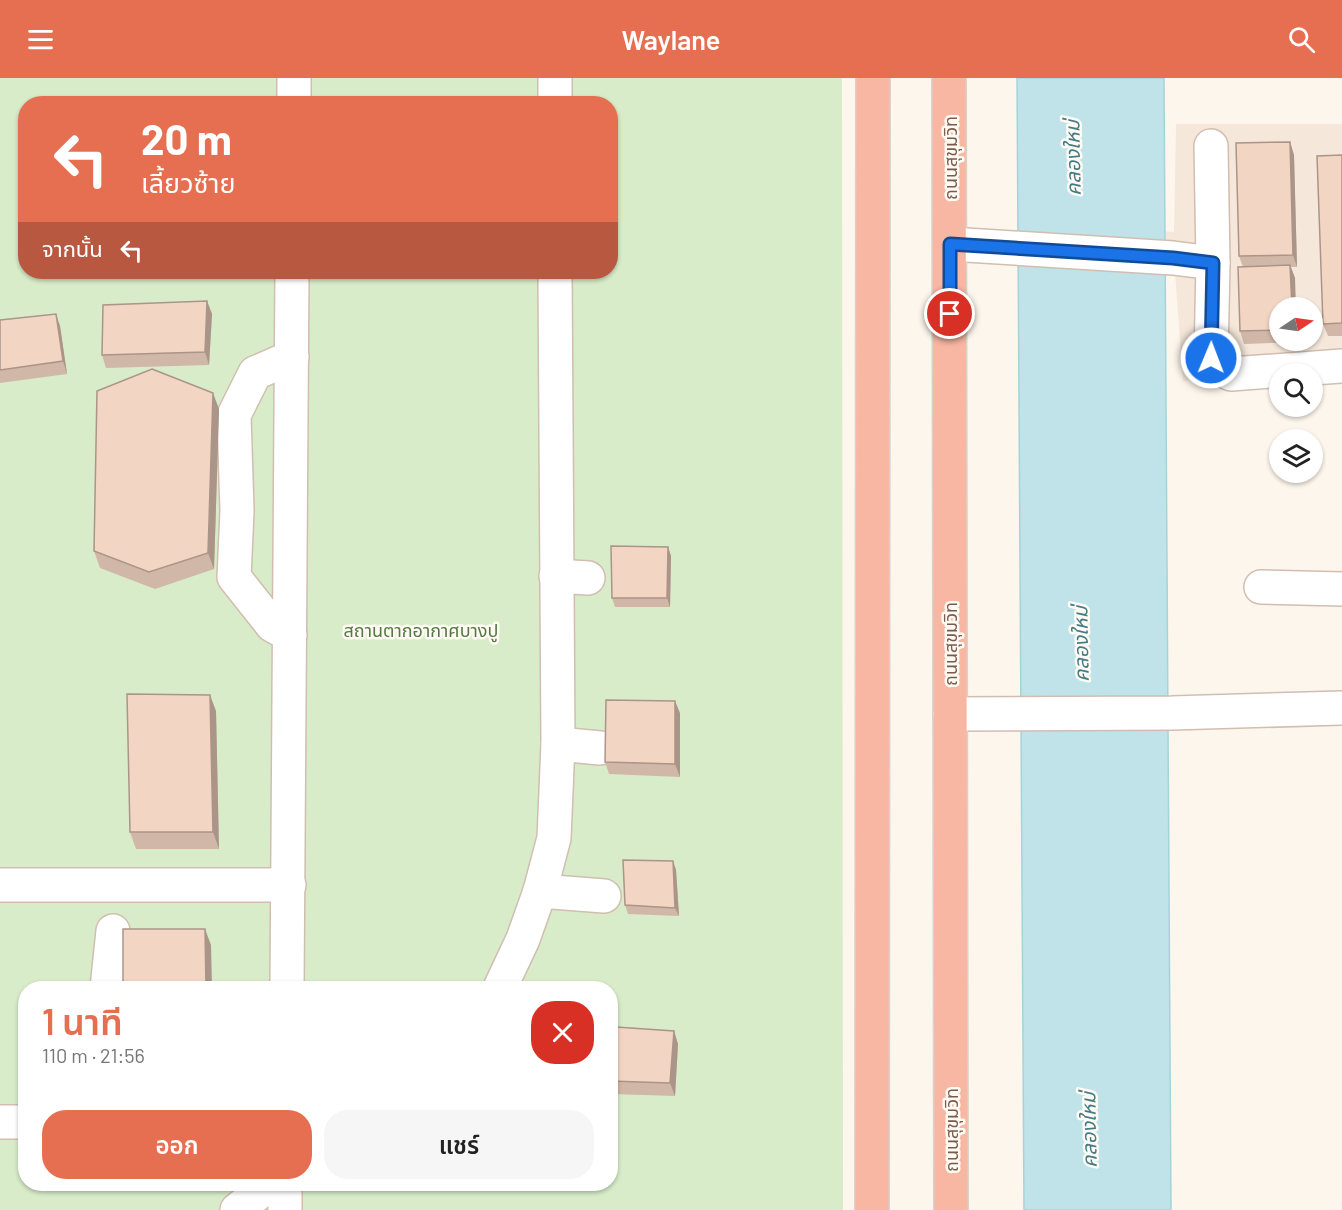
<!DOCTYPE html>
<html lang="th">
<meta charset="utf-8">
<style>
body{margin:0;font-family:Barlow,"Noto Sans Thai",sans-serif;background:#f6f6f6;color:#222;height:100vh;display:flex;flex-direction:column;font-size:22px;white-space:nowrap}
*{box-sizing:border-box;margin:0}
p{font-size:20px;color:#767676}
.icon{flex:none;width:33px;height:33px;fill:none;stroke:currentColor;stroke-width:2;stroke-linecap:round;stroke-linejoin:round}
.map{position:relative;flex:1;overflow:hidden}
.sheet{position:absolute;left:18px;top:903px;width:600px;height:210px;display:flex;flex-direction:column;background:#fff;border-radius:24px;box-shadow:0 2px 4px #0004}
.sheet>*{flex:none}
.guide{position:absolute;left:18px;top:18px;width:600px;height:183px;border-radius:24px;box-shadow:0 2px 4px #0004;background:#e76f51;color:#fff;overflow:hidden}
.needle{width:39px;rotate:77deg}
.buttons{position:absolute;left:1269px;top:219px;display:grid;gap:12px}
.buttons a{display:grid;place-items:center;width:54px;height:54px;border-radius:50%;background:#fff;box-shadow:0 2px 4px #0004;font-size:30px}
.pin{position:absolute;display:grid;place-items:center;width:51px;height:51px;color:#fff;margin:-26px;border:3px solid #fff;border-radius:50%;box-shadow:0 2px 6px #0007}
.me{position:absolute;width:66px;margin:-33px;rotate:1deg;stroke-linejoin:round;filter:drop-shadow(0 0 4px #0008)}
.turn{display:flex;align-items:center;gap:21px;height:126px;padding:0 24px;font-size:27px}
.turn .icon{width:78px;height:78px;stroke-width:2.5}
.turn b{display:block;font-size:42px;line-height:51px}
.then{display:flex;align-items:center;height:57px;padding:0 24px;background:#0003;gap:12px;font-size:22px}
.round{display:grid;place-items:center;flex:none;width:63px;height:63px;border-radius:24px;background:#f6f6f6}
.overview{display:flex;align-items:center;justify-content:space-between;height:102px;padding:0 24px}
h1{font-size:36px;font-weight:600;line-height:45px;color:#e76f51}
.action{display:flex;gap:12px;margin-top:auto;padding:12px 24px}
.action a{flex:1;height:69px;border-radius:24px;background:#e76f51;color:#fff;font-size:24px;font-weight:600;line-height:69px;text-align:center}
.action a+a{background:#f6f6f6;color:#222}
header{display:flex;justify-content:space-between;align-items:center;height:78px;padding:0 24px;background:#e76f51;color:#fff;font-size:27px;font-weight:600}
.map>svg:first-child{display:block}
</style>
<header><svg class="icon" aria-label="menu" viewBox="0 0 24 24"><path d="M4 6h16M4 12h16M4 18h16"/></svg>Waylane<svg class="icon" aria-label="search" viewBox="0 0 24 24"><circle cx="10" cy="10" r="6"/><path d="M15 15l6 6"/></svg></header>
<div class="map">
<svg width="1342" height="1132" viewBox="0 0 1342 1132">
<rect width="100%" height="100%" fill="#fdf6ec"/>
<path fill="#f5e8da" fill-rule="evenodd" d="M1176,46H1342V292L1183,303L1175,194L1018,186L1017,143L1174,154ZM1280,230H1312V262H1280Z"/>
<path fill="#d8ecc9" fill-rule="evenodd" d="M0,0H842L843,1132H0ZM26,26H610V194H26ZM26,910H610V1106H26Z"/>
<polygon fill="#bfe3e8" stroke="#a5d3da" stroke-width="1.5" points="1017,0 1164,0 1171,1132 1024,1132"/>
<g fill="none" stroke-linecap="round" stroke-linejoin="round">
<g stroke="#d1beb0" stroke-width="36">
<g id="minor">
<polyline points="555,0 555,26"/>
<polyline points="294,26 294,0"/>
<polyline points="1211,68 1213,185 1211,280 1217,289 1231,296 1342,288"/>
<polyline points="950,166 1173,180 1213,185"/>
<polyline points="556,498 588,500"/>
<polyline points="1261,509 1342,511"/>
<polyline points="290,557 272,547 234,499 237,433 234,337 255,295 292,279"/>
<polyline points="950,636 1172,635 1342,630"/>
<polyline points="558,666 600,670"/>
<polyline points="0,807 289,807"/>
<polyline points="540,813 604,818"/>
<polyline points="107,910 113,853"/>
<polyline points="287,910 292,194"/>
<polyline points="500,910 523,861 540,813 554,760 558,666 555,194"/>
<polyline points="0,1044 26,1044"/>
<polyline points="285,1106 285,1132"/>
<polyline points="237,1132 270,1106"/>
</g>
</g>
<g stroke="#dad1cd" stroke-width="36">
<g id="highway">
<polyline points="949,0 951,1132"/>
<polyline points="872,1132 873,0"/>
</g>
</g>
<use href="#minor" stroke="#fff" stroke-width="33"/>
<use href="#highway" stroke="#f7b7a3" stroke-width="33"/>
</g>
<g fill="#d1b7a8">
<polygon points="1290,64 1294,77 1297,189 1291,189 1295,200 1280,230 1280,262 1297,262 1297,264 1244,266 1240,253 1243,189 1239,178"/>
<polygon points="1342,77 1342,258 1328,258 1323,246"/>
<polygon points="207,223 212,236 209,287 106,290 102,277"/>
<polygon points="0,242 60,248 67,296 0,305"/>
<polygon points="219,331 214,491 155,511 100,490 94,473"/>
<polygon points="668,469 671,478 670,529 615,529 612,520"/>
<polygon points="216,633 219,771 136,771 130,754"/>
<polygon points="680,635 680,699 609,696 605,684"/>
<polygon points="673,783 676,792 679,838 628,836 625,827"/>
<polygon points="674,953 678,966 675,1018 611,1016 610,979"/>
</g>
<g fill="#aa9588">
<polygon points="1290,64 1294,77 1297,189 1293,177"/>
<polygon points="1290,187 1295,200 1296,230 1292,230"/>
<polygon points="207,223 212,236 209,287 205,274"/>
<polygon points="56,236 60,248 67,296 63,283"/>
<polygon points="213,315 219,331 214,491 208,475"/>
<polygon points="668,469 671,478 670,529 667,520"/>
<polygon points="210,617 216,633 219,771 213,754"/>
<polygon points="675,623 680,635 680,699 675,686"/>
<polygon points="673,783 676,792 679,838 675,830"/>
<polygon points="205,851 211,867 212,910 206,910"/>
<polygon points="674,953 678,966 675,1018 670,1005"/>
</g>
<g fill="#f3d5c3" stroke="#aa9588" stroke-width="1.5">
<polygon points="1290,64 1293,177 1239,178 1236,65"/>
<polygon points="1342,77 1342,245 1323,246 1317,78"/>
<polygon points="1290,187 1292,230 1280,230 1280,252 1240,253 1238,189"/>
<polygon points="207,223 205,274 102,277 103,227"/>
<polygon points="56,236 63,283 0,292 0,242"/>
<polygon points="152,291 213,315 208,475 149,494 94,473 97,313"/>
<polygon points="611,468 668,469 667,520 612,520"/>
<polygon points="127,616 210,617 213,754 130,754"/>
<polygon points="606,622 675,623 675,686 605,684"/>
<polygon points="623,782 673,783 675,830 625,827"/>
<polygon points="123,851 205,851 206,910 123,910"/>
<polygon points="616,949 674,953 670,1005 610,1003 610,979"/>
</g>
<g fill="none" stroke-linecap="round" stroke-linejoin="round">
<g stroke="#114b97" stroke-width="15">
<polyline id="route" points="950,236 950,166 1173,180 1213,185 1211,280"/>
</g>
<use href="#route" stroke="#1a73e8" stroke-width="10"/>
</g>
<g text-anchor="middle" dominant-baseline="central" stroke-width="5" stroke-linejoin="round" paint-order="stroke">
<g font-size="18" fill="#7a5c4d" stroke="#fffaf3">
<text transform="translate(950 80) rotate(-90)">ถนนสุขุมวิท</text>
<text transform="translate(950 566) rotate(-90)">ถนนสุขุมวิท</text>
<text transform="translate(951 1052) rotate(-90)">ถนนสุขุมวิท</text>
</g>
<g font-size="18" fill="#537a41" stroke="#fffaf3">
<text x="421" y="552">สถานตากอากาศบางปู</text>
</g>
<g font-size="20" font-style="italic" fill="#437c86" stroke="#fffaf3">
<text transform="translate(1072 80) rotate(-91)">คลองใหม่</text>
<text transform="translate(1080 566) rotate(-91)">คลองใหม่</text>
<text transform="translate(1088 1052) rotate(-91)">คลองใหม่</text>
</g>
</g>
</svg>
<div class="buttons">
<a><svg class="needle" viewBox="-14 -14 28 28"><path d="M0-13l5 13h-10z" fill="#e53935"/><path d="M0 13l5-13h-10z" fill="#767676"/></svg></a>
<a><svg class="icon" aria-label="search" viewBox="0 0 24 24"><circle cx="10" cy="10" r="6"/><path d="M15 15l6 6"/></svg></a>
<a><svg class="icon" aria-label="layers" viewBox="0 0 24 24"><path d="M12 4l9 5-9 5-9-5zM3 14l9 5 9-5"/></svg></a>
</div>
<div class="pin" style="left:950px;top:236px;background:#d93025"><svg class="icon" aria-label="arrive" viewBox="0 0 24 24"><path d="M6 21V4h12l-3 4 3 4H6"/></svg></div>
<svg class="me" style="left:1211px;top:280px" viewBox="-20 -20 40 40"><circle r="17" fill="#1a73e8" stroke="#fff" stroke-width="3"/><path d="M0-11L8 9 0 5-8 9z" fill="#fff"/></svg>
<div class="guide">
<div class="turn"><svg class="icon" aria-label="left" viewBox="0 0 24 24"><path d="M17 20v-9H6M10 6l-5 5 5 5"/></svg><div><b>20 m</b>เลี้ยวซ้าย</div></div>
<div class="then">จากนั้น<svg class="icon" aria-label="left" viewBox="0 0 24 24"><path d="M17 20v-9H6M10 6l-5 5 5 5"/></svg></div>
</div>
<section class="sheet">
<div class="overview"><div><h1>1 นาที</h1><p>110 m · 21:56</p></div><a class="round" style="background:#d93025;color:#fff"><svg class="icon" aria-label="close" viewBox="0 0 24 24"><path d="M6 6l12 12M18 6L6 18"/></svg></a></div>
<div class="action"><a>ออก</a><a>แชร์</a></div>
</section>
</div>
